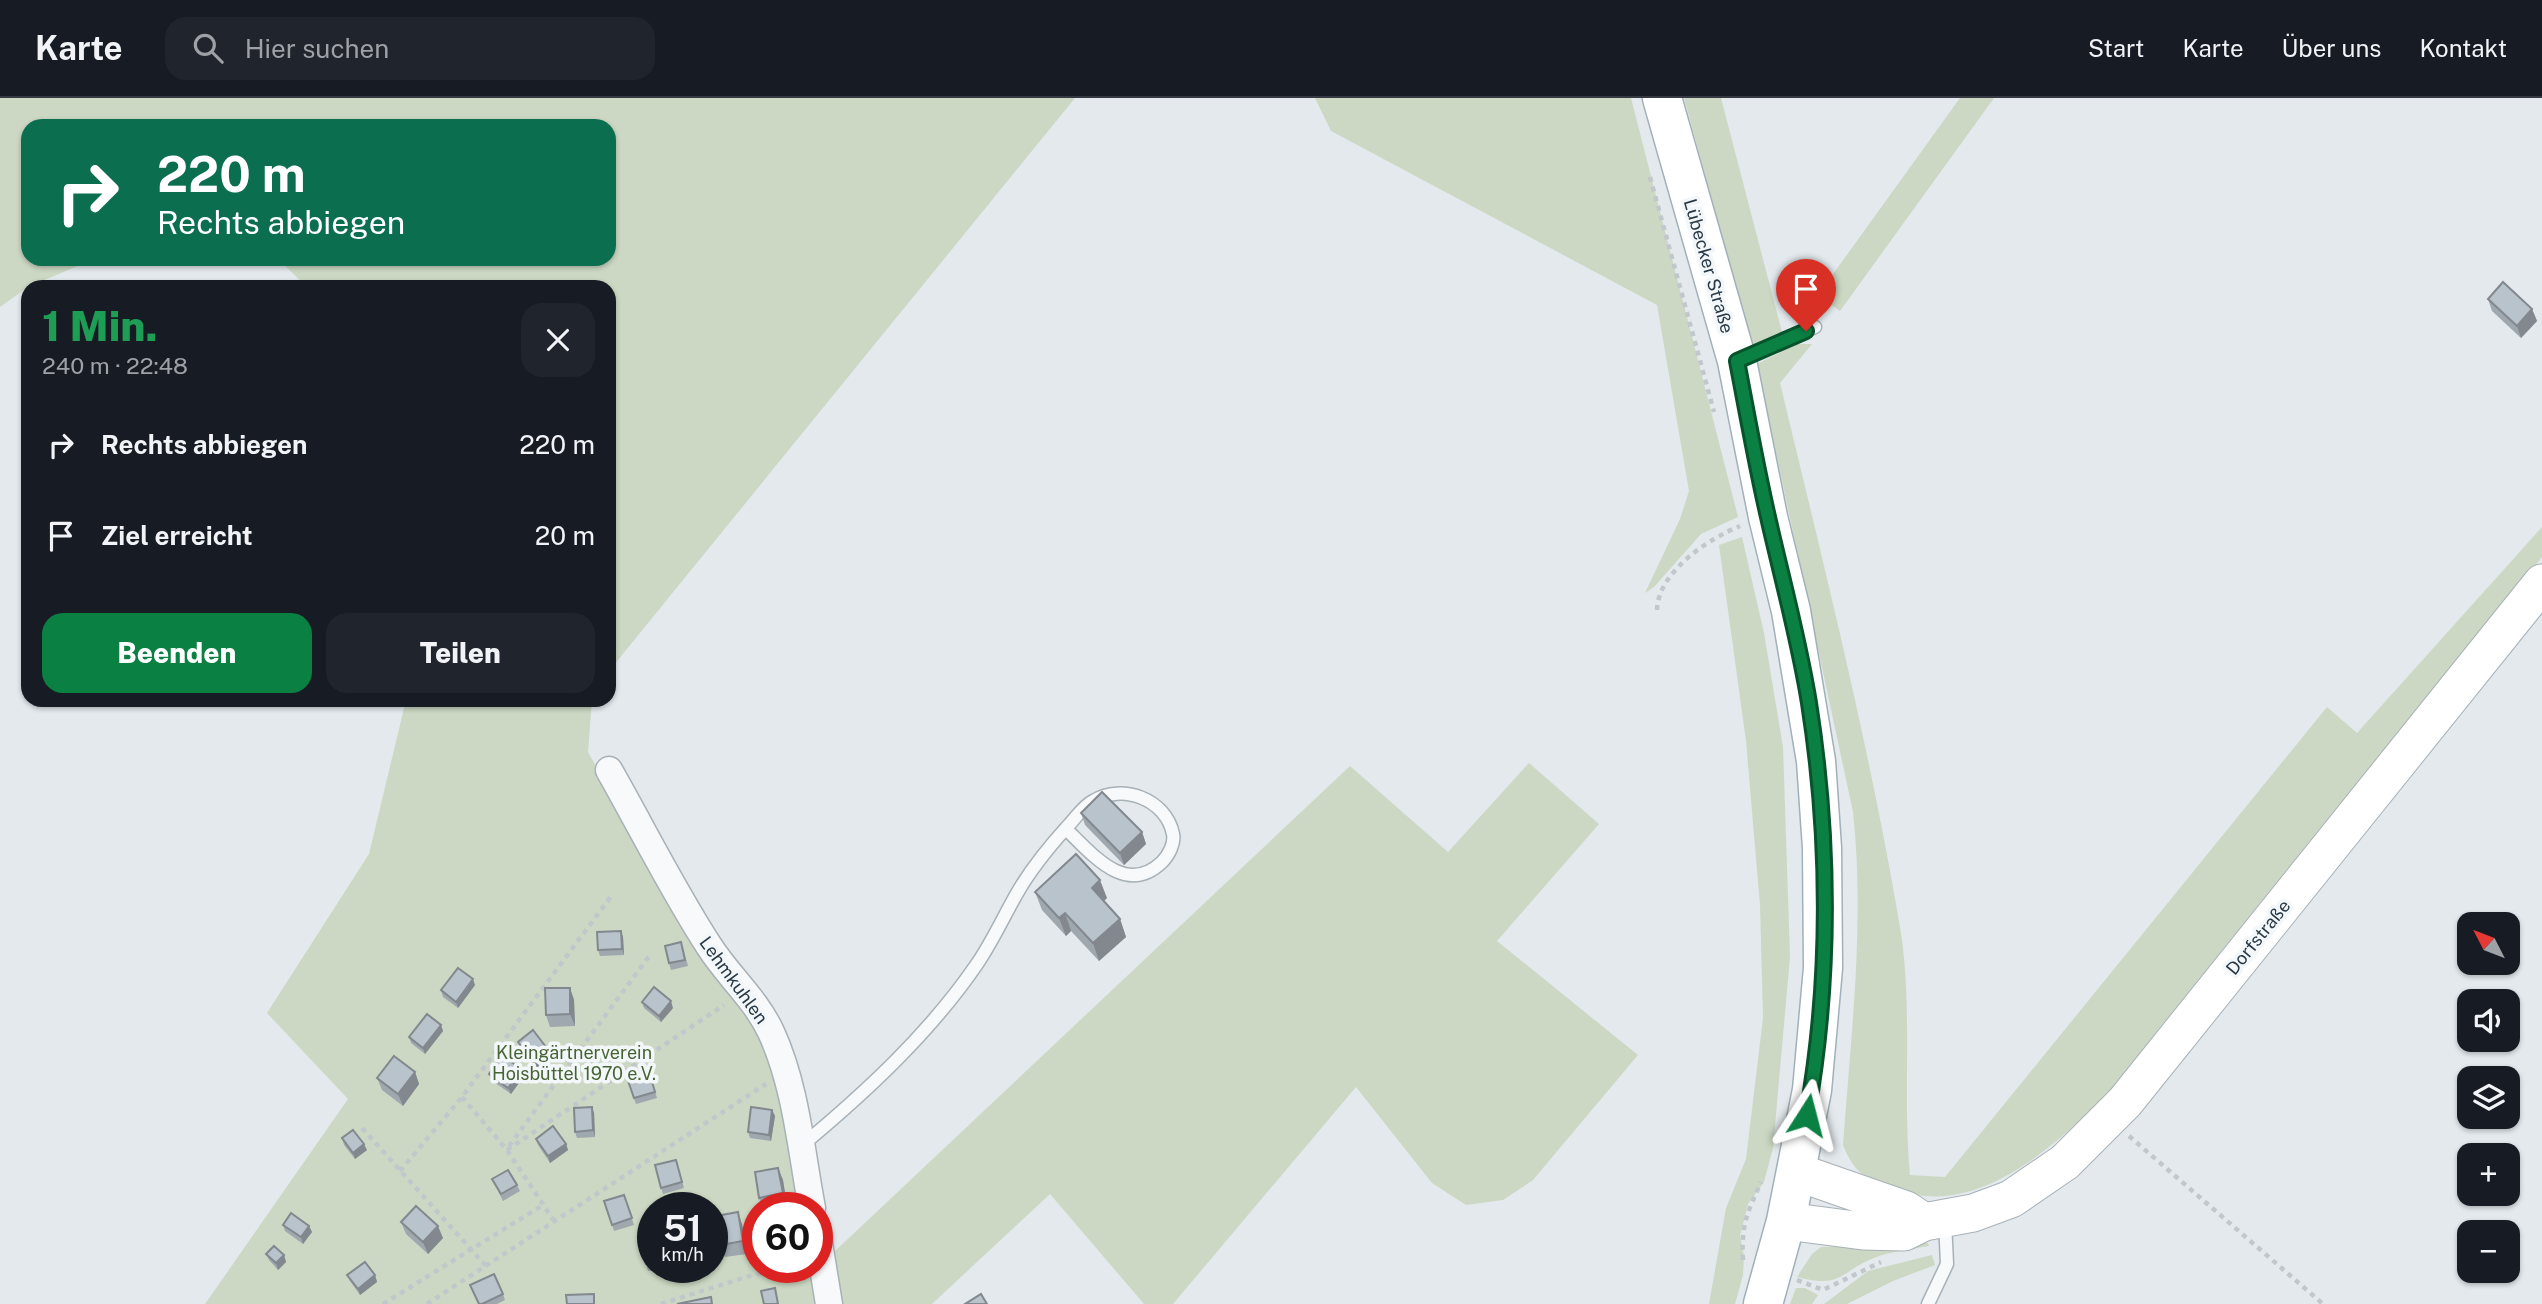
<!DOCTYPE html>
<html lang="de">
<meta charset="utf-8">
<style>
body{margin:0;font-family:"Public Sans",sans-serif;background:#20242c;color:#f1f3f6;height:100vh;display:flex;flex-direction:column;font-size:26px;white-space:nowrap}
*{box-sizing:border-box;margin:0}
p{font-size:23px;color:#9ea1a6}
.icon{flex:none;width:38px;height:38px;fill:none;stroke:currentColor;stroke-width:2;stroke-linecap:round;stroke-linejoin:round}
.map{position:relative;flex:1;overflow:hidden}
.panel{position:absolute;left:21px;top:182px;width:595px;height:427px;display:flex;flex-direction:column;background:#171b24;border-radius:21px;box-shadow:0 2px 5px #0004}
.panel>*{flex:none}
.hud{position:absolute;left:21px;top:21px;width:595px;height:147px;border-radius:21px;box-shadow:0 2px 5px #0004;background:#0b6e4f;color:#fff;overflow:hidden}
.needle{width:46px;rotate:312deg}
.controls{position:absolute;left:2457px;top:814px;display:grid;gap:14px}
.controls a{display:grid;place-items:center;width:63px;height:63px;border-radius:14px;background:#171b24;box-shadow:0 2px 5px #0004;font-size:35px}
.speed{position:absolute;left:637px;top:1094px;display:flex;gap:14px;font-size:35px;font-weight:700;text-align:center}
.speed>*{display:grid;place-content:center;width:91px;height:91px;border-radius:50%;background:#171b24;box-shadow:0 2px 5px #0004;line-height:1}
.speed small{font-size:18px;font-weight:400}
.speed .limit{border:10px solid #d22;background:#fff;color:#111}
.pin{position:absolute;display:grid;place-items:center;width:60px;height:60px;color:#fff;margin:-72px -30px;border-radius:50% 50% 50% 0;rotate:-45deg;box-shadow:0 0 7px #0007}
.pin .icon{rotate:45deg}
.me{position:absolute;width:77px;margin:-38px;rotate:9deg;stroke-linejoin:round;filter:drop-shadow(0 0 5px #0008)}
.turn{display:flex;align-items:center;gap:24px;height:147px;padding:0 21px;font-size:32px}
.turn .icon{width:91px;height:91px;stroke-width:2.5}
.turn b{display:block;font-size:49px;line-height:60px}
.round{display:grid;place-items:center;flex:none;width:74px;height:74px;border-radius:21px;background:#20242c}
.overview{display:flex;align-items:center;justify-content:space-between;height:119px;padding:0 21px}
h1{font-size:42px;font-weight:800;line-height:52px;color:#1e9e55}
.primary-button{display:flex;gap:14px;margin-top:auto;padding:14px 21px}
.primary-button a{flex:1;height:80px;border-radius:21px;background:#0b8043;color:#fff;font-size:28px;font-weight:800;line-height:80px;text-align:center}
.primary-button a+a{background:#20242c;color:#f1f3f6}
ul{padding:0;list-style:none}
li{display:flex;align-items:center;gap:21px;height:91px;padding:0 21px}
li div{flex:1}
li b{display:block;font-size:26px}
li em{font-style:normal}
header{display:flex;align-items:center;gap:42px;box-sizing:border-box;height:98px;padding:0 35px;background:#171b24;border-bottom:2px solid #363941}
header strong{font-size:33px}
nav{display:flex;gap:38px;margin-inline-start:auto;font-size:24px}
.search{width:490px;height:63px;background:#20242c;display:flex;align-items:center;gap:18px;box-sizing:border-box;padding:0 24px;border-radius:21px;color:#9ea1a6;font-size:26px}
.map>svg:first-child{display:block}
</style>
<header>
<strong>Karte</strong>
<div class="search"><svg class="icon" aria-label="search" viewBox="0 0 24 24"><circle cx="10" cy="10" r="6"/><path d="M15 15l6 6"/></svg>Hier suchen</div>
<nav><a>Start</a><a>Karte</a><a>Über uns</a><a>Kontakt</a></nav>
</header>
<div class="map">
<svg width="2542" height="1206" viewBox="0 0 2542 1206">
<rect width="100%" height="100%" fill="#e3e9ed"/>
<g fill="#ccd8c3" fill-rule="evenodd">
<polygon points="0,0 1075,0 609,573 609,189 307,189 278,161 609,161 609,28 28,28 28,161 94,161 28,189 0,209"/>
<polygon points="1315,0 1631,0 1738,419 1701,436 1654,489 1645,495 1680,421 1689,393 1657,207 1331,33"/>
<polygon points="1684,0 1721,0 1782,234 1752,247"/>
<polygon points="1960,0 1994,0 1840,213 1818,197"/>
<path d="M1797,246H1812L1780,285C1823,464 1868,642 1899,823C1914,907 1902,994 1910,1077L1945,1079L2327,609L2357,635L2542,429V459L2120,983C2064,1039 1980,1126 1892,1090C1863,1078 1855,1076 1843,1047C1851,936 1865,825 1853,714L1757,266Z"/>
<polygon points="1742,439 1764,535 1783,649 1790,859 1773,1050 1764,1084 1748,1106 1740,1138 1744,1158 1743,1177 1735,1206 1709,1206 1726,1110 1746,1061 1763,920 1760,807 1746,643 1719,447"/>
<path d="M406,602H592L588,654L697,852L752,912L781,973L801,1109L758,1110V1169H810L816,1206H205L348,1001L267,915L369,756ZM653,1110H712V1169H653Z"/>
<polygon points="1529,665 1599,726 1497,843 1638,957 1533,1082 1503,1102 1466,1107 1432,1085 1356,989 1173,1206 1144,1206 1050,1096 932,1206 842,1206 834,1154 1350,668 1448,754"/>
<path d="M1928,1145L1929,1148C1912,1151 1895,1153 1879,1158C1841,1171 1844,1192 1797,1179L1812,1156L1821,1149Z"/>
<polygon points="1932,1157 1935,1167 1893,1183 1847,1206 1824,1206 1868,1173"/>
<polygon points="1796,1190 1805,1190 1818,1197 1812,1206 1790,1206"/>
</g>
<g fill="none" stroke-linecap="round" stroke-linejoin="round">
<g stroke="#a7b1b8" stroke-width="15">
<g id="lane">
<polyline points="1740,262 1815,229"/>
<path d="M800,1049C865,995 929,936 977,866C992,844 1003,820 1016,797C1030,772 1048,750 1067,729C1075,721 1083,708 1093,703C1122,685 1166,701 1173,736C1175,745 1169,757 1162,764C1126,799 1092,756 1066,731"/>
<polyline points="1928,1206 1947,1166 1945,1123"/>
</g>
</g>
<g stroke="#a7b1b8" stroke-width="29">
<g id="street">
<path d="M609,672C642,730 672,791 709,848C728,878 755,900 771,934C796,988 801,1052 812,1110"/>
<polyline points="817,1133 829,1206"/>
</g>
</g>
<g stroke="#a7b1b8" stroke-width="39">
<g id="secondary">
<polyline points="1797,1074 1906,1112 1924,1124"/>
<polyline points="1786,1123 1863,1133 1904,1134 1924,1124 1973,1115 2011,1101 2065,1064 2125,1004 2542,485"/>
</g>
</g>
<g stroke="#a1b0ba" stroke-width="41">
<polyline id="primary" points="1662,0 1737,263 1768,419 1791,513 1816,663 1822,750 1823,870 1812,992 1786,1123 1763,1206"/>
</g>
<g stroke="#c1c7cb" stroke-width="4.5" stroke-dasharray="5 5" stroke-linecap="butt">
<polyline points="1650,79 1714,314"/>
<path d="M1657,512C1658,474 1708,441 1740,428"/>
<polyline points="462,999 507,1052 554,1123"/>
<polyline points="362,1030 486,1168"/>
<polyline points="2129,1038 2323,1206"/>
<polyline points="509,1048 650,857"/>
<polyline points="507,1052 724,907"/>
<polyline points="400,1073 462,999 612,797"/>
<path d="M1743,1162C1741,1126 1747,1116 1761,1084"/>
<polyline points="1797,1182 1823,1192 1881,1164"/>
<polyline points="383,1206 543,1107"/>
<polyline points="427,1206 766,986"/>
<polyline points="661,1206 778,1169"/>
</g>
<use href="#lane" stroke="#f7f9fa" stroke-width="12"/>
<use href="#street" stroke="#f7f9fa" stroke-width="26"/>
<use href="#secondary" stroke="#fff" stroke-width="37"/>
<use href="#primary" stroke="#fff" stroke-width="38"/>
</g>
<g fill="#9fa8af">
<polygon points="2488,201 2532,211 2537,223 2521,240 2492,213"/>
<polygon points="1081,715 1142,734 1146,746 1124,767 1085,727"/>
<polygon points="1035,794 1107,800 1104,803 1120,821 1126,839 1099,863 1071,833 1066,838 1042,812"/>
<polygon points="621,833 623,839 624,857 600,858 598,852"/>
<polygon points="683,850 688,868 671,872 669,865"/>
<polygon points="475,887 458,910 443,899 441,892"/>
<polygon points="570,890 574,902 575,928 550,929 546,917"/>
<polygon points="642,904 673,910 661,924 644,910"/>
<polygon points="441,927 443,933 425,956 411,945 409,939"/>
<polygon points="518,944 549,953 551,959 536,970 520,950"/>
<polygon points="648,970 657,1000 636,1006 626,977"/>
<polygon points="522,972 524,978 511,996 491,982 489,976"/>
<polygon points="415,974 419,986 403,1008 382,992 377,980"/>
<polygon points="772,1012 775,1018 771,1043 750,1040 748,1034"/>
<polygon points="594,1015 595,1039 577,1040 575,1034"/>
<polygon points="342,1040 367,1052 355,1061 344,1047"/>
<polygon points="536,1041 566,1046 568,1052 550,1065 538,1047"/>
<polygon points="676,1062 684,1090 663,1096 661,1090"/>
<polygon points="778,1070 783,1082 787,1108 776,1110 762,1110 759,1100"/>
<polygon points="492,1081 517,1087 520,1093 503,1103"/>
<polygon points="624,1097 634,1127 614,1133 604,1103"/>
<polygon points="401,1124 443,1140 428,1156 406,1136"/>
<polygon points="742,1126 747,1156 725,1159 721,1147"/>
<polygon points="283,1127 309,1128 312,1134 303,1146 285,1133"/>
<polygon points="653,1147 653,1169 664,1169 648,1173 646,1166"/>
<polygon points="266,1156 284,1157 286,1164 278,1172 269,1162"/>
<polygon points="347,1177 375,1177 377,1184 360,1197 350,1183"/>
<polygon points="470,1187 503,1196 505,1202 497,1206 479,1206"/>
</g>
<g fill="#82888e">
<polygon points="2532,211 2537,223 2521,240 2517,228"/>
<polygon points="1142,734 1146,746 1124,767 1120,755"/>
<polygon points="1100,782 1107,800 1098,808 1092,790"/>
<polygon points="1065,815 1071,833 1066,838 1059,820"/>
<polygon points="1120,821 1126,839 1099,863 1093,845"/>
<polygon points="621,833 623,839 624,857 622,851"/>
<polygon points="473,881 475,887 458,910 456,904"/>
<polygon points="570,890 574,902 575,928 570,916"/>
<polygon points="671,903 673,910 661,924 659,918"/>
<polygon points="441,927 443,933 425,956 423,950"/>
<polygon points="549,953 551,959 536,970 533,964"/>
<polygon points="522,972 524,978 511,996 508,990"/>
<polygon points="415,974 419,986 403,1008 398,996"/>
<polygon points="592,1009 594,1015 595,1039 593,1032"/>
<polygon points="772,1012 775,1018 771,1043 769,1037"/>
<polygon points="364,1046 367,1052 355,1061 353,1055"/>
<polygon points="566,1046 568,1052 550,1065 548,1058"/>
<polygon points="778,1070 783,1082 787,1108 783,1095"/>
<polygon points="738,1114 742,1126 747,1156 743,1143"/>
<polygon points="309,1128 312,1134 303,1146 301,1139"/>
<polygon points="438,1128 443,1140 428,1156 423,1144"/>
<polygon points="284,1157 286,1164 278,1172 276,1165"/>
<polygon points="375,1177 377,1184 360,1197 358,1191"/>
</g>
<g fill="#b9c3cb" stroke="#82888e" stroke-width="2">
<polygon points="2503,184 2532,211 2517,228 2488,201"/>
<polygon points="1102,694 1142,734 1120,755 1081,715"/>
<polygon points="1076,756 1100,782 1092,790 1120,821 1093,845 1065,815 1059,820 1035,794"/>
<polygon points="621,833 622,851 598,852 597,834"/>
<polygon points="681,844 685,862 669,865 665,848"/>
<polygon points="458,870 473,881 456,904 441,892"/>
<polygon points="654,889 671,903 659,918 642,904"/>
<polygon points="545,890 570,890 570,916 546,917"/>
<polygon points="427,916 441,927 423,950 409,939"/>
<polygon points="533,932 549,953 533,964 518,944"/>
<polygon points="502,957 522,972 508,990 489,976"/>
<polygon points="394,958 415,974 398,996 377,980"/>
<polygon points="648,970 655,994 634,1000 626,977"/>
<polygon points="592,1009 593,1032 575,1034 574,1010"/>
<polygon points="751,1009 772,1012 769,1037 748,1034"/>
<polygon points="553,1028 566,1046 548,1058 536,1041"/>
<polygon points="353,1032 364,1046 353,1055 342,1040"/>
<polygon points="676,1062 682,1084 661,1090 655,1067"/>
<polygon points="778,1070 783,1095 759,1100 755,1074"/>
<polygon points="508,1072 517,1087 501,1096 492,1081"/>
<polygon points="624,1097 632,1120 612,1127 604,1103"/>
<polygon points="416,1108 438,1128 423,1144 401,1124"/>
<polygon points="738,1114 743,1143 721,1147 716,1118"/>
<polygon points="291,1115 309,1128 301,1139 283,1127"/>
<polygon points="653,1147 653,1165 646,1166 642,1149"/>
<polygon points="274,1148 284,1157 276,1165 266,1156"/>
<polygon points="365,1164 375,1177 358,1191 347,1177"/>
<polygon points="494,1176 503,1196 482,1206 479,1206 470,1187"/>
<polygon points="775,1190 778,1206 764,1206 761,1193"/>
<polygon points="594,1196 594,1206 567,1206 566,1197"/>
<polygon points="981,1196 987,1206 965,1206"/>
<polygon points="711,1199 712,1206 677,1206"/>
</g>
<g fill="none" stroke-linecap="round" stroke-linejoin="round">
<g stroke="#07532c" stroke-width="18">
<path id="route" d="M1806,233L1737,263C1747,315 1756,367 1768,419C1782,481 1799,542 1809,605C1830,739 1831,883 1807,1017"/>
</g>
<use href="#route" stroke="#0b8043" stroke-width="12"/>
</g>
<g text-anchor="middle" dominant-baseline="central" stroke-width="7" stroke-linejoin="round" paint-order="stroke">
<g font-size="18" fill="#283a47" stroke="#f3f7f9">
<text transform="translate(1709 168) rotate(74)">Lübecker Straße</text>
<text transform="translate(2258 839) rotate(-51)">Dorfstraße</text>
<text transform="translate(734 882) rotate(54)">Lehmkuhlen</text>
</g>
<g font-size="18" fill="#476534" stroke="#f3f7f9">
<text x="574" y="954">Kleingärtnerverein<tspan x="574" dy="21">Hoisbüttel 1970 e.V.</tspan></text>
</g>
</g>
</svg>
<div class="controls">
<a><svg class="needle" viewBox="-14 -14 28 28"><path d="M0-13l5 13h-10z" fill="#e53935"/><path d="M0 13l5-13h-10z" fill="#9ea1a6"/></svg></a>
<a><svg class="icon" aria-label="sound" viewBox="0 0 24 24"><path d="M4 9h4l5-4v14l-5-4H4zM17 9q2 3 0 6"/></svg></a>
<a><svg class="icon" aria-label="layers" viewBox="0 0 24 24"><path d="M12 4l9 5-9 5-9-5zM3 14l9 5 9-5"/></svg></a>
<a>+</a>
<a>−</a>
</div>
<div class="speed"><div>51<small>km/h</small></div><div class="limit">60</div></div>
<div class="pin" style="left:1806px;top:233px;background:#d93025"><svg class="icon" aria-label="arrive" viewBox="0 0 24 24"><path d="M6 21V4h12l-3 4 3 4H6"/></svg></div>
<svg class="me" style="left:1807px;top:1017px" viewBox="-20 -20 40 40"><path d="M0-17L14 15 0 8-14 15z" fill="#0b8043" stroke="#fff" stroke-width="4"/></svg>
<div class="hud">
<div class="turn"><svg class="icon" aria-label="right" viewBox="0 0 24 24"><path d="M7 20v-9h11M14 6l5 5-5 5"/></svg><div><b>220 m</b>Rechts abbiegen</div></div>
</div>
<section class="panel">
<div class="overview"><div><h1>1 Min.</h1><p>240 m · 22:48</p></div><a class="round"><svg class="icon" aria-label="close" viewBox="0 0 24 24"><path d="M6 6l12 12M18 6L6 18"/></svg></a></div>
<ul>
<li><svg class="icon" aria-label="right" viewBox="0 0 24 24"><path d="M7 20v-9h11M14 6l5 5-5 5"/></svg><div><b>Rechts abbiegen</b></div><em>220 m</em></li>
<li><svg class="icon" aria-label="arrive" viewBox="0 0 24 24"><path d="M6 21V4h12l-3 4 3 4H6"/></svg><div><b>Ziel erreicht</b></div><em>20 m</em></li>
</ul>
<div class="primary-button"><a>Beenden</a><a>Teilen</a></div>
</section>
</div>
